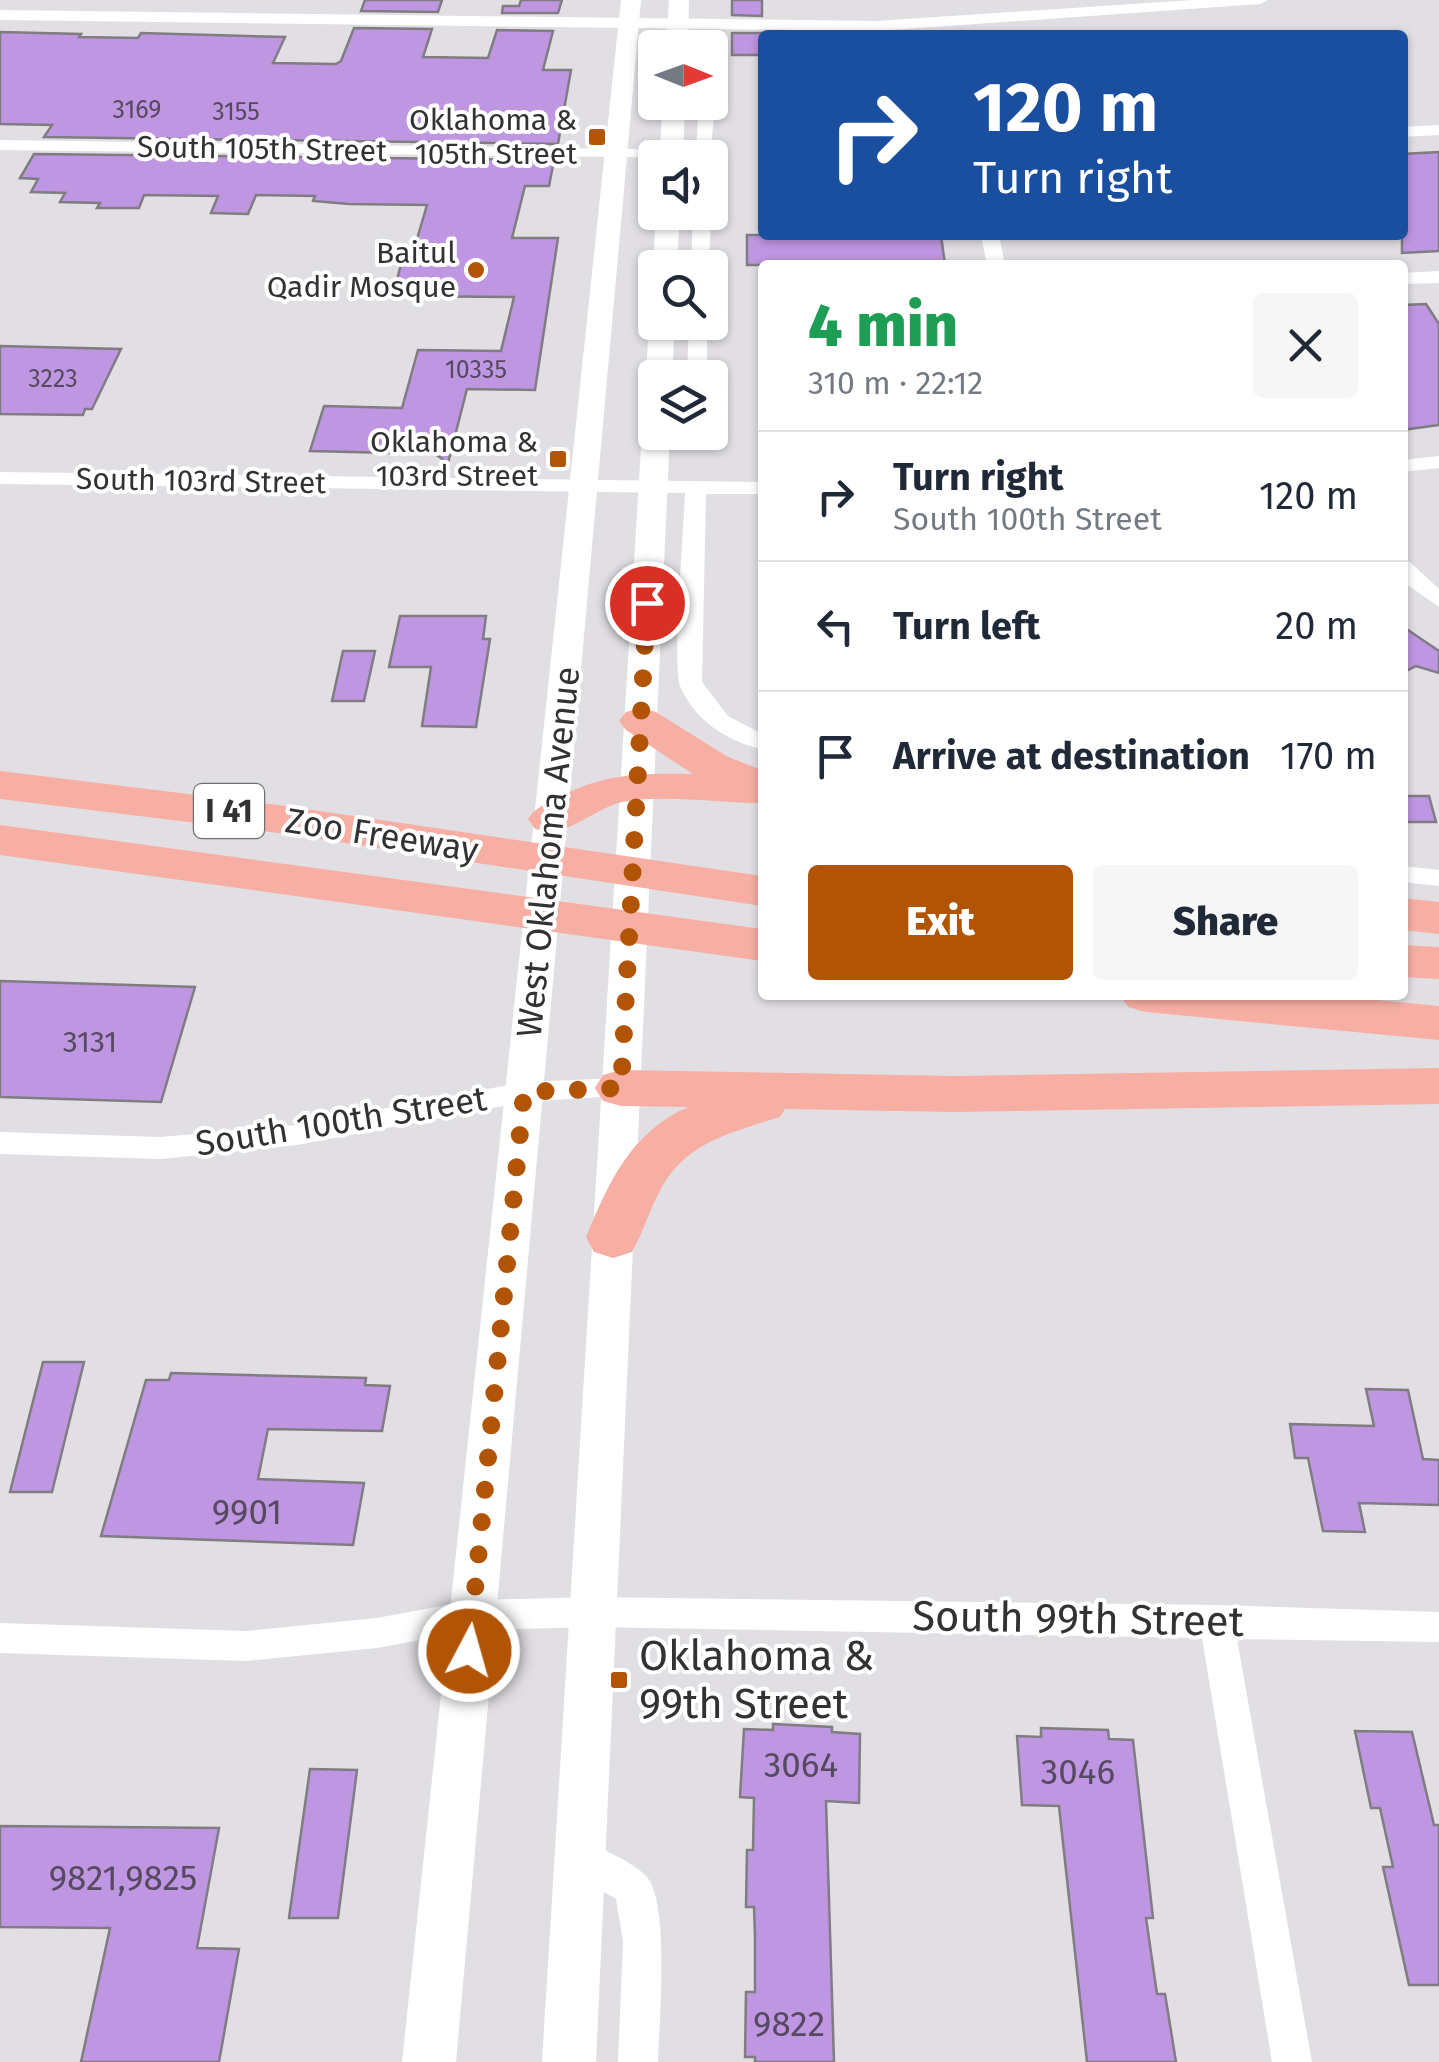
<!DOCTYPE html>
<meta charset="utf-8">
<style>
body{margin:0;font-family:"Fira Sans",sans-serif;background:#f6f6f7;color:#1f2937;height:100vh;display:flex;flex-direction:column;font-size:38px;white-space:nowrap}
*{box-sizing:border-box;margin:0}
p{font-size:32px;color:#747a83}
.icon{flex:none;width:55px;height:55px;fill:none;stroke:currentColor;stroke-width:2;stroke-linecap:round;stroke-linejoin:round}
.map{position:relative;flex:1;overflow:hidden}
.sheet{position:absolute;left:758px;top:260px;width:650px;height:740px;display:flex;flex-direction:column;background:#fff;border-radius:10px;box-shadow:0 2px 8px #0004}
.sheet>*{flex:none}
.guide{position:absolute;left:758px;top:30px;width:650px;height:210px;border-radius:10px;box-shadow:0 2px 8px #0004;background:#1a4fa0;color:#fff;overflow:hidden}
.needle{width:65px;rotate:91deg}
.controls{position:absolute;left:638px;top:30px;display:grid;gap:20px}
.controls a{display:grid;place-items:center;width:90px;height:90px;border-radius:10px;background:#fff;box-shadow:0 2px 8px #0004;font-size:50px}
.pin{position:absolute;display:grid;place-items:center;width:85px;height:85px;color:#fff;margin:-42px;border:5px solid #fff;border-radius:50%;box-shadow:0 2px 10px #0007}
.me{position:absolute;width:110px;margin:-55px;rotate:6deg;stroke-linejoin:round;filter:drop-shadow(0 0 8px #0008)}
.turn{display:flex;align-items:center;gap:35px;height:210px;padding:0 50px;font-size:45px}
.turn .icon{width:130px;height:130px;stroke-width:2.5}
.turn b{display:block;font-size:70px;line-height:85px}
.round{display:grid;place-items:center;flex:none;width:105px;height:105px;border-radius:10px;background:#f6f6f7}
.headline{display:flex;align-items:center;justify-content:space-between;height:170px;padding:0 50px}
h1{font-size:60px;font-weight:800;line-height:75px;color:#1e9e55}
.action{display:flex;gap:20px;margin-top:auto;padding:20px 50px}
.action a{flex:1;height:115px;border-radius:10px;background:#b25405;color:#fff;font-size:40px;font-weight:800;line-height:115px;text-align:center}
.action a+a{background:#f6f6f7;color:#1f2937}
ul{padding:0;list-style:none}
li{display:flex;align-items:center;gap:30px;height:130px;padding:0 50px;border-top:2px solid #e0e1e3}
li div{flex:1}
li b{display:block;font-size:38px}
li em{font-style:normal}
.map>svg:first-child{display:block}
</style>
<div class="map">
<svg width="1439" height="2062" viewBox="0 0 1439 2062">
<rect width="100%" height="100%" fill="#e2dfe4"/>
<g fill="#bf96e2" stroke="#7f7d81" stroke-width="2.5">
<polygon points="365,0 442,0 438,12 361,11"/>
<polygon points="521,0 562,0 558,13 502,13 503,6 519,6"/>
<polygon points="732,0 762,0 762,16 732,15"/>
<polygon points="354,28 432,29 423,57 488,58 497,30 553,31 543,70 571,70 558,144 44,137 52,125 0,124 0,32 81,34 79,37 138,38 141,33 285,37 273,63 336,64 341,61"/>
<rect x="732" y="33" width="30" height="22"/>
<polygon points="1439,152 1439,251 1402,253 1402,154"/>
<polygon points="34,154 554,160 549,186 525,186 512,238 558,238 535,390 467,389 448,463 435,454 310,451 324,406 402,408 418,350 501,351 514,297 393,296 403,256 412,256 427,205 349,204 313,201 315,196 256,195 248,214 211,213 218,196 144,195 139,208 97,208 100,203 60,202 65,193 31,192 38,179 20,178"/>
<polygon points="747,235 941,235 945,265 747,265"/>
<polygon points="1426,304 1439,324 1439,425 1402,430 1402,305"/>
<polygon points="0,346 121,349 92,409 85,409 83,415 0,414"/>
<polygon points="400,616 486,616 483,639 490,639 476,727 422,726 431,667 389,667"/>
<polygon points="1402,626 1439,651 1439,673 1416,666 1402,673"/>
<polygon points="343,651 375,651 364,701 332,701"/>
<polygon points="1402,796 1429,796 1436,822 1402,822"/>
<polygon points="0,981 195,987 161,1102 0,1097"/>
<polygon points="43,1362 84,1362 52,1492 10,1492"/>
<polygon points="171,1373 366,1378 365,1385 390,1386 382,1431 268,1429 258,1479 364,1483 353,1545 101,1536 146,1380 169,1380"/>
<polygon points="1366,1389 1408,1390 1423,1459 1439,1460 1439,1505 1359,1503 1365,1532 1323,1531 1308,1458 1295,1458 1290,1424 1374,1426"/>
<polygon points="773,1724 832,1727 832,1732 860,1734 859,1803 826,1801 834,2062 755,2062 755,2057 745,2057 746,1992 755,1992 755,1936 754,1907 746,1907 747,1850 753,1850 754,1798 740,1797 744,1729 773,1730"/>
<polygon points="1041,1728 1108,1730 1109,1739 1133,1740 1153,1918 1146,1918 1157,1994 1165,1994 1176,2062 1087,2062 1059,1806 1022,1805 1017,1736 1041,1737"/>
<polygon points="1355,1731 1412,1732 1434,1825 1439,1825 1439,1985 1409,1985 1383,1867 1393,1867 1380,1808 1371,1808"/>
<polygon points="310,1769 357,1770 338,1918 289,1918"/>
<polygon points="0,1826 219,1828 197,1948 239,1949 219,2062 81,2062 110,1928 0,1927"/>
</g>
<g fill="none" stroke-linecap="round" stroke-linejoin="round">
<g fill="#fff" fill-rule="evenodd">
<polygon points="1193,0 1268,0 1260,4 876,31 0,20 0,10 876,21"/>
<polygon points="710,98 715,102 710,162 710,158 0,150 0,140 696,150 699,102 710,102"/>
<polygon points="1439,125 1439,135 1402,137 1402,127"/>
<polygon points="693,212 711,212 709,268 691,268"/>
<polygon points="981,235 999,235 1005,265 987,265"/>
<polygon points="1439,271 1439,283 1402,284 1402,273"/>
<polygon points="689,322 707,322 707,378 687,378"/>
<polygon points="697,432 656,444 646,438 655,432"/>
<polygon points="1439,456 1439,468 1402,472 1402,460"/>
<path d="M0,472L762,482V494H706L702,682L728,716L762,734V749C728,742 694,720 680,686C672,665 684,526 685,493L0,484Z"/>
<polygon points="1402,561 1410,562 1439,589 1439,607 1402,581"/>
<polygon points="1402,866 1439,870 1439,886 1402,882"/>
<polygon points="621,1078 631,1081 635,1088 631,1095 524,1102 297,1145 161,1159 0,1154 0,1132 161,1137 297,1125 524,1082"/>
<polygon points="593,1597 1216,1605 1439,1612 1439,1642 1237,1639 1312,2062 1272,2062 1202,1638 593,1627 473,1630 377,1648 247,1661 0,1653 0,1623 247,1631 377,1618 473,1600"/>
<path d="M579,1839C595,1845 637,1864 647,1877C670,1905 659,2023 658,2062H618L623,1941L616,1899L566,1870L560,1857L566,1844Z"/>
</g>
<g fill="#fff" fill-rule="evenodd">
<polygon points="621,0 641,0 456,2062 402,2062"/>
<polygon points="669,0 689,0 688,48 666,48"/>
<polygon points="663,102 685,102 683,158 659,158"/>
<polygon points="656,212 680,212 677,268 655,268 655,272 653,268"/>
<polygon points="655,316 655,322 675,322 672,378 655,378 655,385 646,378 649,322"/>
<polygon points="655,424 655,432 670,432 596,2062 542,2062 642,432"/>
</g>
<g fill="#f7afa4" fill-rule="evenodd">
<path d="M641,708L656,712L728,757L762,770V803C723,803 659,794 622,802C590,810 570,838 535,829L528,819C536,807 547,803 560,796C608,773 640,773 693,774L626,730L619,721L626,712Z"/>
<polygon points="0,771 286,806 762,876 762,906 286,834 0,799"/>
<polygon points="0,825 762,929 762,961 0,855"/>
<polygon points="1402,898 1439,902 1439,934 1402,930"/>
<polygon points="1402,945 1439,947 1439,979 1402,977"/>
<polygon points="1120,995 1324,995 1439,1006 1439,1040 1145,1012 1128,1007"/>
<path d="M1439,1068V1104L955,1112L785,1109L780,1117C735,1131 686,1142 662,1187C650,1208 644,1231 632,1252L613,1258L594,1252L586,1237C609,1182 631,1132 688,1107L621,1106L603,1101L595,1088L603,1075L621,1070L955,1076Z"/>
</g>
</g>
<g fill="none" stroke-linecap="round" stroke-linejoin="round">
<polyline stroke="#b25405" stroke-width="18" stroke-dasharray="0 32.4" points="469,1651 524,1092 621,1088 647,603"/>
</g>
<g fill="#b25405" stroke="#fff" stroke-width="4">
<rect x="587" y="127" width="20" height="20" rx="5"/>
<circle cx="476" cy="270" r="10"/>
<rect x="548" y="449" width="20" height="20" rx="5"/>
<rect x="609" y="1670" width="20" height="20" rx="5"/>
</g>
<g text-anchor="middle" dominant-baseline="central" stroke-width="8" stroke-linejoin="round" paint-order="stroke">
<g font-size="25" fill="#554a5f">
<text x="137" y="110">3169</text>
<text x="236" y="112">3155</text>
<text x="476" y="370">10335</text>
<text x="53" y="379">3223</text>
</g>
<g font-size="30" fill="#323133" stroke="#fff" text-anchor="end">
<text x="577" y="120">Oklahoma &amp;<tspan x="577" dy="34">105th Street</tspan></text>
<text x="456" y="253">Baitul<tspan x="456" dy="34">Qadir Mosque</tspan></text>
<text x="538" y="442">Oklahoma &amp;<tspan x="538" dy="34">103rd Street</tspan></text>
</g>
<g font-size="30" fill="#323133" stroke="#fff">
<text transform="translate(262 149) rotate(1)">South 105th Street</text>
<text transform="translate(201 481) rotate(1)">South 103rd Street</text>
</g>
<g font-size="30" fill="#554a5f">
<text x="90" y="1042">3131</text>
</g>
<rect fill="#fff" stroke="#706f70" stroke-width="2.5" x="194" y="784" width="70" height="54" rx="8"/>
<g font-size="32" font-weight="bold" fill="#323133">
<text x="229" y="811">I 41</text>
</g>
<g font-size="35" fill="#323133" stroke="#fff">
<text transform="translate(382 835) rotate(9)">Zoo Freeway</text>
<text transform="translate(548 852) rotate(-84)">West Oklahoma Avenue</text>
<text transform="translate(341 1121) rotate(-9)">South 100th Street</text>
</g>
<g font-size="35" fill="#554a5f">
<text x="247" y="1512">9901</text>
<text x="801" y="1765">3064</text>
<text x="1078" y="1772">3046</text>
<text x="123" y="1878">9821,9825</text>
<text x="789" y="2024">9822</text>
</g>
<g font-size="42" fill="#323133" stroke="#fff">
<text transform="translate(1078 1619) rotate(1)">South 99th Street</text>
</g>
<g font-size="42" fill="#323133" stroke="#fff" text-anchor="start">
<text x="639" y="1656">Oklahoma &amp;<tspan x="639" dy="48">99th Street</tspan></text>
</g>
</g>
</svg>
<div class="controls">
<a><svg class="needle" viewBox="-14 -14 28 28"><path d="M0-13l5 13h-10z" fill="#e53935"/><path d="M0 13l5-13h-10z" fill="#747a83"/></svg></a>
<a><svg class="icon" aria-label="sound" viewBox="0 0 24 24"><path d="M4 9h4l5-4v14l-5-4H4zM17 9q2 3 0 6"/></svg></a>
<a><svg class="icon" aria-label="search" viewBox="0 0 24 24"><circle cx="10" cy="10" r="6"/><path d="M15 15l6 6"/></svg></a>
<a><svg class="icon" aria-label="layers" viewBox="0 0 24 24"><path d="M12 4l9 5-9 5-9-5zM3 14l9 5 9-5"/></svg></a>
</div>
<div class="pin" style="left:647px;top:603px;background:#d93025"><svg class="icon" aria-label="arrive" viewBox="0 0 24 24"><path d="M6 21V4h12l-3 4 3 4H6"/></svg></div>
<svg class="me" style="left:469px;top:1651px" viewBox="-20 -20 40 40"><circle r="17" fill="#b25405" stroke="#fff" stroke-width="3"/><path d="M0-11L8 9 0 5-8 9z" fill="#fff"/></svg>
<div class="guide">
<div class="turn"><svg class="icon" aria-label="right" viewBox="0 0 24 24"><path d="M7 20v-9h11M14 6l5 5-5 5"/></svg><div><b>120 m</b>Turn right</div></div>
</div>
<section class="sheet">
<div class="headline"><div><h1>4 min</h1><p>310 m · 22:12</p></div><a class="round"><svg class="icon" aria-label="close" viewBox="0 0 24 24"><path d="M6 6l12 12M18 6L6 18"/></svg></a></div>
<ul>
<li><svg class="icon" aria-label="right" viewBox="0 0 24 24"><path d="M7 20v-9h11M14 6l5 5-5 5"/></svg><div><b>Turn right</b><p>South 100th Street</p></div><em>120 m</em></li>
<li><svg class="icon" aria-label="left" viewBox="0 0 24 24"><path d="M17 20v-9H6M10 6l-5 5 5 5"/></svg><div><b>Turn left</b></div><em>20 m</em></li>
<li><svg class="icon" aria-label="arrive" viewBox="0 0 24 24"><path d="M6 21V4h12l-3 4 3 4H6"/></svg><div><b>Arrive at destination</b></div><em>170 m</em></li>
</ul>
<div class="action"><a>Exit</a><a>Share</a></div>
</section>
</div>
